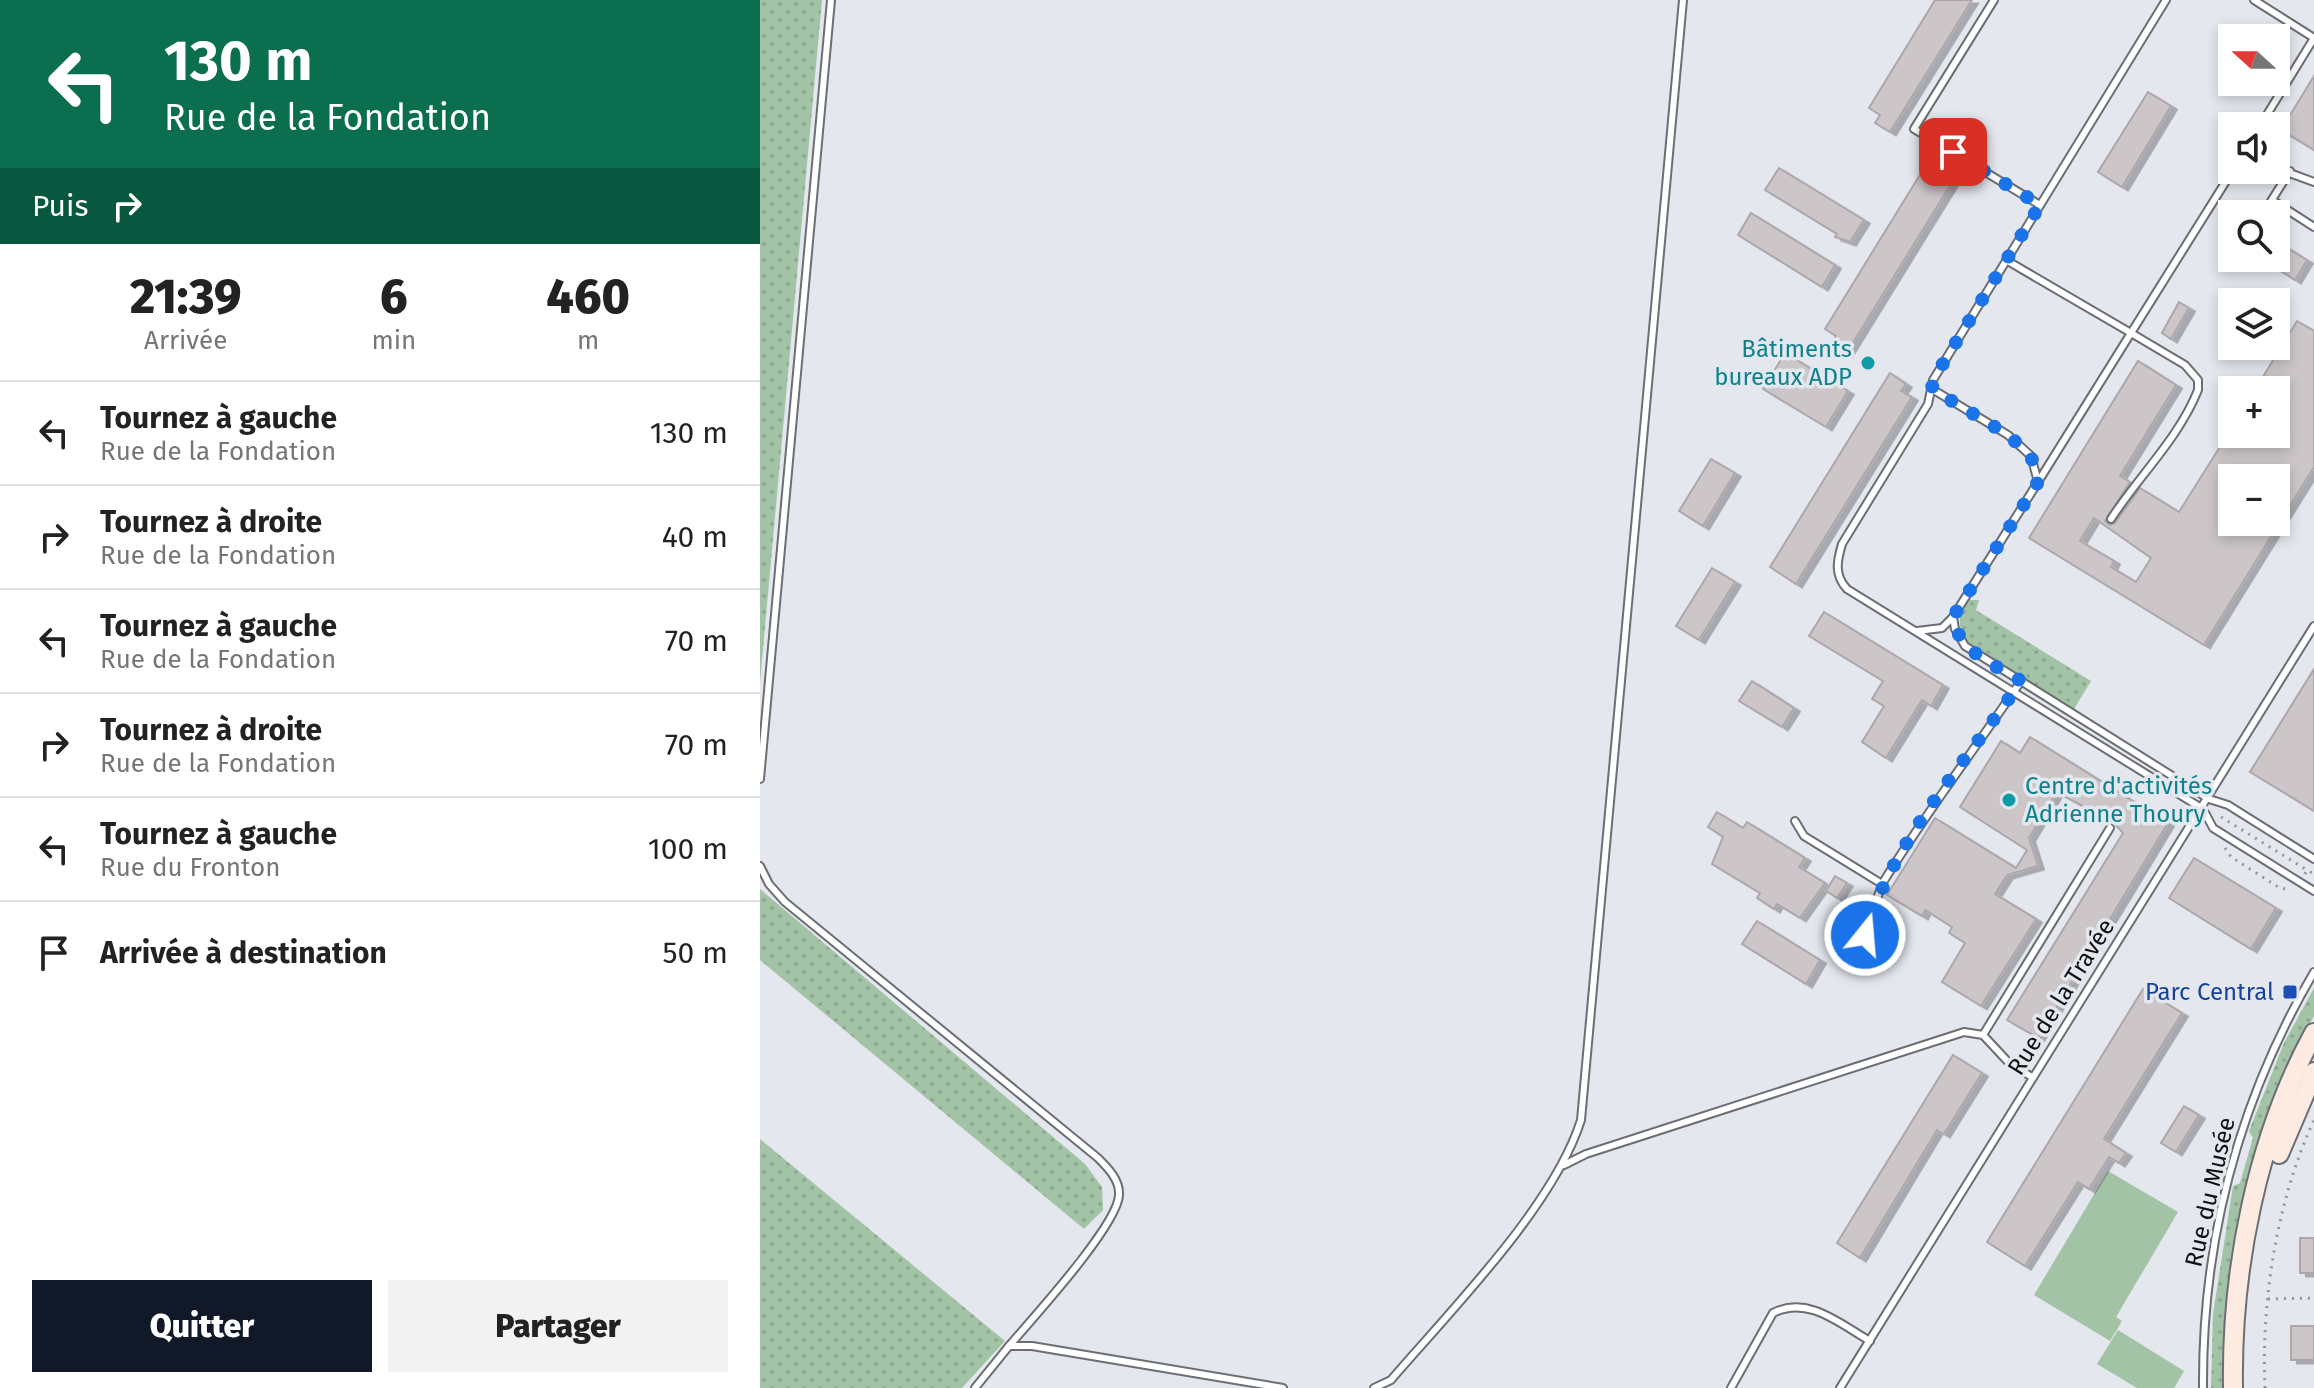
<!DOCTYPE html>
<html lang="fr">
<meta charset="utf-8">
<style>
body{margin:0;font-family:"Fira Sans",sans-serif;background:#f2f2f2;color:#222;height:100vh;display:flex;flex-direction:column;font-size:30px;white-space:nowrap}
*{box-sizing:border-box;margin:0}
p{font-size:26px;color:#767676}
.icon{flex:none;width:44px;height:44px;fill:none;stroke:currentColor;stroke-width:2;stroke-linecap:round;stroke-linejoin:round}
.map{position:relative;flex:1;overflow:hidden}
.drawer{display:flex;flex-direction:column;background:#fff;width:760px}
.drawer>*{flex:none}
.top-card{background:#0b6e4f;color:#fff;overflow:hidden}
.needle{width:52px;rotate:291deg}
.buttons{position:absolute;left:1458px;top:24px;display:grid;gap:16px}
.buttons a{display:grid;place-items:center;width:72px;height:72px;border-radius:0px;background:#fff;box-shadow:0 4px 12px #0003;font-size:40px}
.pin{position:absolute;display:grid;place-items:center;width:68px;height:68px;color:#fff;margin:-34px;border-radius:16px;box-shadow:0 4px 12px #0006}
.me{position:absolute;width:88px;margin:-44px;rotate:17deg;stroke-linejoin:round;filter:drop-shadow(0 0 6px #0008)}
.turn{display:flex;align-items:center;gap:28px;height:168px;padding:0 32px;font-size:36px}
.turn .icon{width:104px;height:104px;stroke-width:2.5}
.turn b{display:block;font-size:56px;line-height:68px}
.then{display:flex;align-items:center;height:76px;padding:0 32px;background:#0003;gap:16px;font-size:30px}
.eta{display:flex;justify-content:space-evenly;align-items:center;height:136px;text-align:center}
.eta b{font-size:48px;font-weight:800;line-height:56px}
.cta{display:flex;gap:16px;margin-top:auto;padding:16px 32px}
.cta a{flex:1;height:92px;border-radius:0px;background:#111827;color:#fff;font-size:32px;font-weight:800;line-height:92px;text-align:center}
.cta a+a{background:#f2f2f2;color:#222}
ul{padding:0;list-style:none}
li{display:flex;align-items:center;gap:24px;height:104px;padding:0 32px;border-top:2px solid #e0e0e0}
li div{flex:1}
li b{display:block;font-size:30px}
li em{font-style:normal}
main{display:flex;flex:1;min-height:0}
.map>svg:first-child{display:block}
</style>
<main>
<section class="drawer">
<div class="top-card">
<div class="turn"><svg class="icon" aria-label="left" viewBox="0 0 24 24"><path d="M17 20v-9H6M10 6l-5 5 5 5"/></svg><div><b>130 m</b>Rue de la Fondation</div></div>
<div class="then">Puis<svg class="icon" aria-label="right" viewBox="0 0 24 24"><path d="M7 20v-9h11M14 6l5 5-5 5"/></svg></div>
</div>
<div class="eta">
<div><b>21:39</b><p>Arrivée</p></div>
<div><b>6</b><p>min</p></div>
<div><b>460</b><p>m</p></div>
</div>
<ul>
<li><svg class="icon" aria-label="left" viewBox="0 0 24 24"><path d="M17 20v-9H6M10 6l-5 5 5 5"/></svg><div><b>Tournez à gauche</b><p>Rue de la Fondation</p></div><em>130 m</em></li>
<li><svg class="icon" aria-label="right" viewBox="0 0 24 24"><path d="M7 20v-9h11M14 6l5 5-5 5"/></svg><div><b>Tournez à droite</b><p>Rue de la Fondation</p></div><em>40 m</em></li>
<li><svg class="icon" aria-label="left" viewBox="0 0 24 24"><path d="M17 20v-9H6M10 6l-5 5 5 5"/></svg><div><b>Tournez à gauche</b><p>Rue de la Fondation</p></div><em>70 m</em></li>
<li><svg class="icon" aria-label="right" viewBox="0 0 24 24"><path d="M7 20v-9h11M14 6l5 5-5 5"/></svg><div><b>Tournez à droite</b><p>Rue de la Fondation</p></div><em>70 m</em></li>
<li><svg class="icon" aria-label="left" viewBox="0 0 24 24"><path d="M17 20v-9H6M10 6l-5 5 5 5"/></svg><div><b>Tournez à gauche</b><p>Rue du Fronton</p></div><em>100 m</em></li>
<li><svg class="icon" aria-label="arrive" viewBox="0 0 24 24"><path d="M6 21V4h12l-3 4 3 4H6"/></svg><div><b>Arrivée à destination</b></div><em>50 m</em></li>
</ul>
<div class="cta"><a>Quitter</a><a>Partager</a></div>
</section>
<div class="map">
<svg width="1554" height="1388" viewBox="0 0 1554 1388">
<defs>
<pattern id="grass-dots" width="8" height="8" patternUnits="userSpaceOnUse" patternTransform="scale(2)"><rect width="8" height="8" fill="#a2c3a5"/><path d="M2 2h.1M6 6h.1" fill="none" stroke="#8aa68d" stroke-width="1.8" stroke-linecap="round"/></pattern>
<filter id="shadow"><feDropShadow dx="6" dy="3.5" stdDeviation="0" flood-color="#0004"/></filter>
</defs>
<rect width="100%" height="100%" fill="#e4e7ed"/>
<g fill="url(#grass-dots)">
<polygon points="0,0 62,0 0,682"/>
<path d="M1208,600H1219L1216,610L1331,681L1314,709L1208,642C1196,628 1198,614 1208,600Z"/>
<polygon points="0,889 325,1164 342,1187 343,1210 324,1229 0,960"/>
<polygon points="1554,988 1554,1016 1540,1042 1503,1151 1468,1388 1451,1388 1453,1314 1473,1186 1480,1183 1493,1138 1489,1131 1524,1043"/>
<polygon points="0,1139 245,1341 202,1388 0,1388"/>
</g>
<g fill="#a2c3a5">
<polygon points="1348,1171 1418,1212 1356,1317 1362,1321 1350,1341 1274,1295"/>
<polygon points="1358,1330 1424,1371 1414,1388 1377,1388 1337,1364"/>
</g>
<g fill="#ccc6c9" stroke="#ada7ab" stroke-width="2" fill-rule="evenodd" filter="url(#shadow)">
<polygon points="1175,0 1212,0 1130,132 1115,123 1120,115 1109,108"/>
<polygon points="1554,76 1554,150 1521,130"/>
<polygon points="1388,92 1411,106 1362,187 1338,172"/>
<polygon points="1174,152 1193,164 1188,172 1196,176 1086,354 1070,344 1076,336 1065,329"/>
<polygon points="1019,168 1104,220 1090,242 1075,237 1077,234 1005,190"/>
<polygon points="991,213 1075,265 1062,287 978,235"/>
<polygon points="1516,241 1547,260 1535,280 1500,258 1516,258"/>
<polygon points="1419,302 1429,308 1411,339 1402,333"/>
<path d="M1537,321L1554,331V467L1444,645L1269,538L1378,361L1416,385L1360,476L1370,482L1345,521L1350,525L1355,523L1380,488L1419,512L1468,434H1516V390H1495ZM1472,478H1516V522H1472ZM1334,518L1391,558L1376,582L1351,567L1354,561L1320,541Z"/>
<polygon points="1025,353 1088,391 1066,427 1003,389"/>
<polygon points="1130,373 1146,384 1141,391 1152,397 1036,584 1010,567"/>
<polygon points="951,459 975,473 943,526 919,511"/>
<polygon points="952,568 975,582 939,640 916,626"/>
<polygon points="1064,612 1183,685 1171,706 1162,700 1126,758 1102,742 1124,706 1112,699 1123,681 1049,636"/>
<polygon points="1554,669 1554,811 1490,772"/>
<polygon points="992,681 1034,708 1022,727 979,701"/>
<polygon points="1270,737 1408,823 1278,1038 1247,1020 1363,833 1354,823 1297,792 1269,838 1278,866 1247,875 1235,894 1276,919 1221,1006 1182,982 1205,943 1189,933 1192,927 1165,910 1162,916 1127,895 1175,818 1256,868 1267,850 1200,807 1241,741 1260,753"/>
<polygon points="957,812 983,828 987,822 1045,858 1039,867 1065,883 1040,918 1017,904 1014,909 997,898 1000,893 952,864 963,837 948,827"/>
<polygon points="1434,858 1516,908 1491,949 1409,898"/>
<polygon points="1075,876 1087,883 1077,898 1066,891"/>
<polygon points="997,921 1060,960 1046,984 982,944"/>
<polygon points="1383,989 1422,1013 1344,1139 1366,1153 1359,1163 1349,1157 1329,1189 1318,1182 1265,1266 1227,1242"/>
<polygon points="1193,1055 1222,1073 1184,1134 1177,1130 1100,1258 1077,1243"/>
<polygon points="1424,1106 1439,1115 1416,1152 1401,1143"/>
<rect x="1540" y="1238" width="14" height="35"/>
<rect x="1531" y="1326" width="23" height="34"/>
</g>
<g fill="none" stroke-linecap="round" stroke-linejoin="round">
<g stroke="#6b6e73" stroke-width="10">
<g id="service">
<polyline points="1234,0 1154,129 1280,205"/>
<path d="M1406,0L1173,380L1168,404L1082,544C1077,561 1074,575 1087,589L1443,809L1453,828L1554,891"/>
<polyline points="1494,0 1554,38 1500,126"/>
<polyline points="1516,168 1554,182"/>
<polyline points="1512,200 1554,227"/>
<polyline points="1503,214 1530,171"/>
<polyline points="1246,260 1371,333 1473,170"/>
<polyline points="1473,263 1476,258"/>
<polyline points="1172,389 1248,435 1271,456 1278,482 1193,617 1195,629 1205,646 1449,799 1468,805 1554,859"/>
<path d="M1278,482L1371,333L1425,365L1438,380V390C1419,438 1378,477 1351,519"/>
<polyline points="1157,631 1182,628 1193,617"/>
<polyline points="0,779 71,0"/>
<path d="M1035,821L1044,836L1122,884C1165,814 1215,749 1261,681"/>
<path d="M0,866L9,884L25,902L338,1158C348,1168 360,1180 359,1195C358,1225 272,1319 249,1346"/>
<polyline points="1103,955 1105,935 1122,884"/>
<polyline points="1223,1035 1350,828"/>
<polyline points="804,1165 826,1154 1204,1032 1223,1035 1250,1064 1272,1077"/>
<polyline points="215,1388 249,1346 272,1346 523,1388"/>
<path d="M614,1388L631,1380C691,1310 794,1206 821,1120L923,0"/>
<path d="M971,1388L1013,1313C1048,1295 1080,1324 1110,1341"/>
<polyline points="1080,1388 1554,626"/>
<path d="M1443,1388C1442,1240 1479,1100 1554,972"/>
</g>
</g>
<g stroke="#6b6e73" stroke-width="22">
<g id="secondary">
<polyline points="1519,1154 1554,1072"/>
<path d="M1473,1388C1471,1269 1497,1138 1554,1033"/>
</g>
</g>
<g stroke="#939599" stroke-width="3" stroke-dasharray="2 6" stroke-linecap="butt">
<polyline points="1461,817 1547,870"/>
<polyline points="1465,848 1471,857 1520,888 1528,889"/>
<polyline points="1545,874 1547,870 1554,874"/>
<polyline points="1508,1299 1554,1298"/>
<path d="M1505,1388C1501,1300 1517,1200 1554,1120"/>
</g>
<use href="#service" stroke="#fff" stroke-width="6"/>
<use href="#secondary" stroke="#fdebe1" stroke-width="18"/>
</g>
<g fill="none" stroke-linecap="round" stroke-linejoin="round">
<path stroke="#1a73e8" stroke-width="14" stroke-dasharray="0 25.2" d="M1105,935C1133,839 1206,763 1261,681C1234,664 1198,652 1193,617L1278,482L1271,456L1248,435L1172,389L1173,380L1280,205L1193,152"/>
</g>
<g fill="#0f9aa8" stroke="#e4e7ed" stroke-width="3">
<circle cx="1108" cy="363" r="8"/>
<circle cx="1249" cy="800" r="8"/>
</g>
<rect fill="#1a4fb4" stroke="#e4e7ed" stroke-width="3" x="1522" y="984" width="16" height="16" rx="4"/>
<g text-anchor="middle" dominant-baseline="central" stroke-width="7" stroke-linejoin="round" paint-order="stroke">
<g font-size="24" fill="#0d838f" stroke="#e4e7ed" text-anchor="end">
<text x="1092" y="349">Bâtiments<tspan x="1092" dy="28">bureaux ADP</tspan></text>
<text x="1265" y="786" text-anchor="start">Centre d'activités<tspan x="1265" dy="28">Adrienne Thoury</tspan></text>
</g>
<g font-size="24" fill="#164399" stroke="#e4e7ed" text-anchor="end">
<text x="1514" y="992">Parc Central</text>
</g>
<g font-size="24" fill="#0f1012" stroke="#e4e7ed">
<text transform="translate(1301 997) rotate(-58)">Rue de la Travée</text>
<text transform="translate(1450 1192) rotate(-77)">Rue du Musée</text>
</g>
</g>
</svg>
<div class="buttons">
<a><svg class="needle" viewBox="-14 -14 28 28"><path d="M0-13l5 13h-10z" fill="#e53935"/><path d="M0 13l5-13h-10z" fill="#767676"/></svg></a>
<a><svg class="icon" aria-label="sound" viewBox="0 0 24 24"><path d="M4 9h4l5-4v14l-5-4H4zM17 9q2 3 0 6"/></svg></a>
<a><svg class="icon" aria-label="search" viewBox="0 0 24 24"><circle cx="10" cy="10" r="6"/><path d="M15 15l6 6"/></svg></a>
<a><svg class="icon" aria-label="layers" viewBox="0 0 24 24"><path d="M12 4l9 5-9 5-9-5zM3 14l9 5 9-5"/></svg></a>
<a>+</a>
<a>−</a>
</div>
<div class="pin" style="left:1193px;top:152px;background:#d93025"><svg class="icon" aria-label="arrive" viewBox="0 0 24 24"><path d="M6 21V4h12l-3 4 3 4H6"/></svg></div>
<svg class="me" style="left:1105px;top:935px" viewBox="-20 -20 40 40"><circle r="17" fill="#1a73e8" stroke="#fff" stroke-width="3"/><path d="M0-11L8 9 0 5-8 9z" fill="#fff"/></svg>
</div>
</main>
